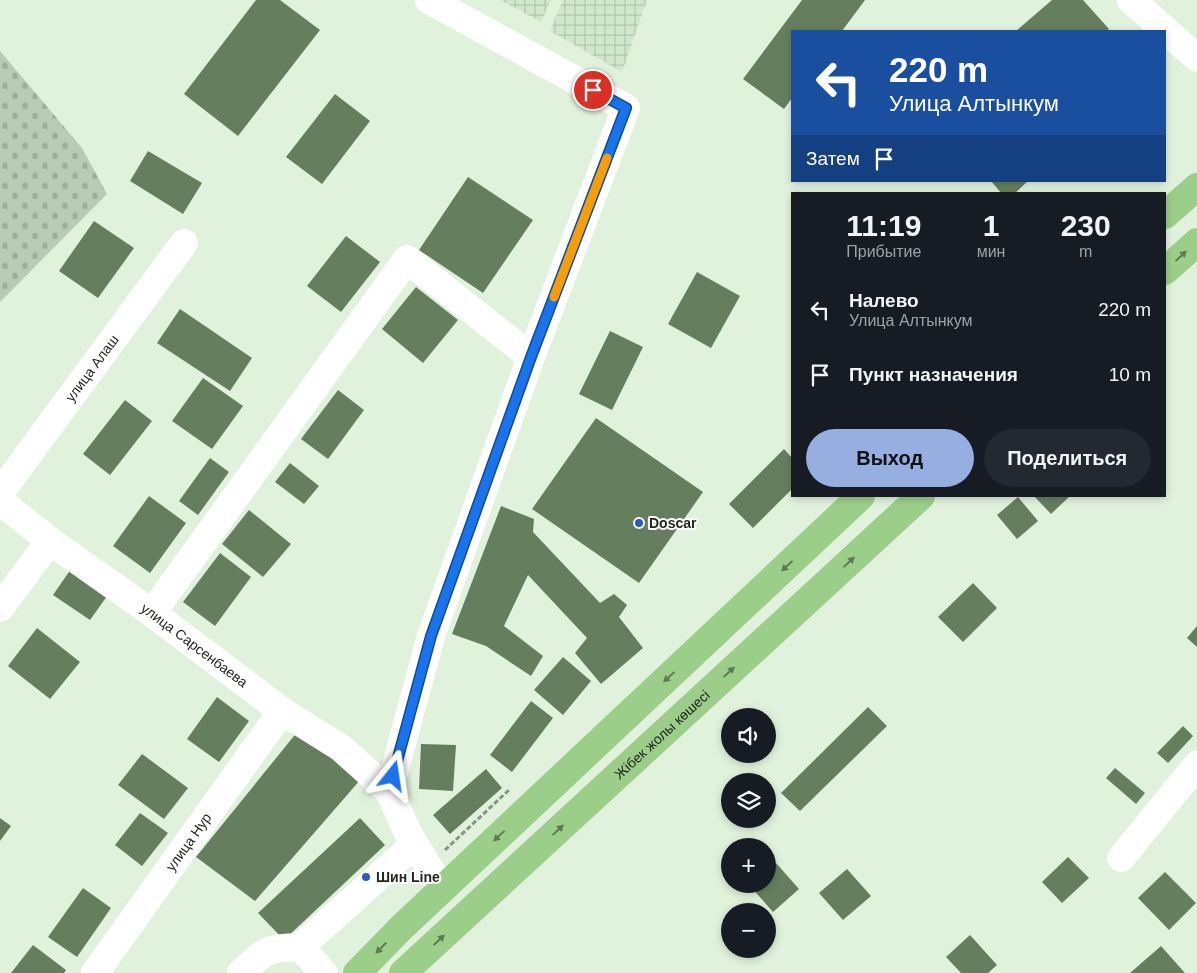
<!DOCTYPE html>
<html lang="ru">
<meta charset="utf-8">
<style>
body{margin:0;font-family:Helvetica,sans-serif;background:#242831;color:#f1f3f6;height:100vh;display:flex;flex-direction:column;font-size:19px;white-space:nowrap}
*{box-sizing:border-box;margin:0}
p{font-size:16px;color:#9ea1a6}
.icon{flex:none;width:28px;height:28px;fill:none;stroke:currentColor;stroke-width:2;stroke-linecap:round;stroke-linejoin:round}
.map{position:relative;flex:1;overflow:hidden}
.panel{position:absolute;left:791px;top:192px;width:375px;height:305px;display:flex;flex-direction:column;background:#171b24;border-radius:0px;box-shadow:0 2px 8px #0003}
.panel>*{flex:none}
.banner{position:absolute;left:791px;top:30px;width:375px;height:152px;border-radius:0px;box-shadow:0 2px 8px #0003;background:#1a4fa0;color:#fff;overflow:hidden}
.controls{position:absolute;left:721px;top:708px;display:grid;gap:10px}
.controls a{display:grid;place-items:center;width:55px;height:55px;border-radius:50%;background:#171b24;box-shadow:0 2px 8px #0003;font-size:25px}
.pin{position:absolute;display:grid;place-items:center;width:42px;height:42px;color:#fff;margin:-21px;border:2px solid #fff;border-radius:50%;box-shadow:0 1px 5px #0007}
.me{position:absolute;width:55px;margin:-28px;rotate:15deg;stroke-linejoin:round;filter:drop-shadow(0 0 4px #0008)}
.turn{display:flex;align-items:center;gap:18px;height:105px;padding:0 15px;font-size:22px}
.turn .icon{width:65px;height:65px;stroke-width:2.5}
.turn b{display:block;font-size:35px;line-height:42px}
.then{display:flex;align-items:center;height:48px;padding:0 15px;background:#0003;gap:10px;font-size:19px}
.eta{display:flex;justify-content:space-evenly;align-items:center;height:85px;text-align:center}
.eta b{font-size:30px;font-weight:800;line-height:35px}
.action{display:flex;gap:10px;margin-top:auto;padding:10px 15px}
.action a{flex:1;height:58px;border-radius:30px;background:#97aee1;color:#111;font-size:20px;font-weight:800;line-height:58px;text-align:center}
.action a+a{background:#242831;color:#f1f3f6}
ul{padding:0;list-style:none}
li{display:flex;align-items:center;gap:15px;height:65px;padding:0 15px}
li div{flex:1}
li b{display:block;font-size:19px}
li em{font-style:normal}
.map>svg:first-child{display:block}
</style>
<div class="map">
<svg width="1197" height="973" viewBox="0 0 1197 973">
<defs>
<pattern id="industrial-grid" width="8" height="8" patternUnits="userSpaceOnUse" patternTransform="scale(1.25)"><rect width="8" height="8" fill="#d1e7cb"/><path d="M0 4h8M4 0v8" fill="none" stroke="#b3c6ae"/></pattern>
<pattern id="cemetery-stones" width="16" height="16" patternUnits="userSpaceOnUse" patternTransform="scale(1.25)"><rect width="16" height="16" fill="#b9cab5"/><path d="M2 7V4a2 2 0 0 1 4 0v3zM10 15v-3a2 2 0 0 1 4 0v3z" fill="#9fae9b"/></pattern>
</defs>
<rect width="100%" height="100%" fill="#e1f2dc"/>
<g fill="url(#industrial-grid)">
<polygon points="500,0 551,0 541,22"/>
<polygon points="563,0 647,0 622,72 550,31"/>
</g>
<polygon fill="url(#cemetery-stones)" points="0,51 82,148 107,194 0,302"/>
<g fill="#657f5e">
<polygon points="256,0 280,0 320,30 238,136 184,94"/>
<polygon points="802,0 865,0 842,31 792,31 792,98 784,109 743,79"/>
<polygon points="1052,0 1083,0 1109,29 1106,31 1016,31"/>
<polygon points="335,94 370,121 322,184 286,157"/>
<polygon points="148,151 202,183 183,214 130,181"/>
<polygon points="468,177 533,220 483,293 419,250"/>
<polygon points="991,181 1028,181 1014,194 1002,194"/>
<polygon points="94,221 134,248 98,298 59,271"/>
<polygon points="346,236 380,262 341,312 307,286"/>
<polygon points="697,272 740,296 711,348 668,324"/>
<polygon points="416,287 458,320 423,363 382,329"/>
<polygon points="180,309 252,358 230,391 157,343"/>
<polygon points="610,331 643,347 612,410 579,394"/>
<polygon points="203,378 243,406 212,449 172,421"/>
<polygon points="338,390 364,410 328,459 301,439"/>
<polygon points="125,400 152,421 110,475 83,454"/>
<polygon points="596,418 703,492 639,583 532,509"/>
<polygon points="784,449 792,458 792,489 753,528 729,504"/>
<polygon points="210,458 229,472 198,515 179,501"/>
<polygon points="290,463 319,486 304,504 275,482"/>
<polygon points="149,496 186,523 150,573 113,546"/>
<polygon points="1034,496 1070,496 1051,514"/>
<polygon points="1018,497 1038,521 1017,539 997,515"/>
<polygon points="501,506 534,519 533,532 600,603 614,594 627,605 619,617 643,648 601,684 575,653 587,638 528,575 504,626 543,656 531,676 486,646 452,634"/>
<polygon points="249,510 291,544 263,577 222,544"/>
<polygon points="220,553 251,577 215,626 183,602"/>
<polygon points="73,566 110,592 90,620 53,595"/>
<polygon points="973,583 997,608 963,642 938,617"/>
<polygon points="1197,626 1197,647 1187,638"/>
<polygon points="37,628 80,662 50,699 8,666"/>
<polygon points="563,657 591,681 563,715 534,690"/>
<polygon points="217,697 249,721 219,762 187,739"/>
<polygon points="531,701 553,718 512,772 490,755"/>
<polygon points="868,707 887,726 800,811 781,793"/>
<polygon points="1183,726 1193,736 1168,763 1157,753"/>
<polygon points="298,731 361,779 255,901 196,857"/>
<polygon points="421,744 456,745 453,791 419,789"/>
<polygon points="142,754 188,788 164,819 118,785"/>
<polygon points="1115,768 1145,793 1136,804 1106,778"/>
<polygon points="486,769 502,788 450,834 433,815"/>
<polygon points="140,813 168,833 142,866 115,845"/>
<polygon points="0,818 11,826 0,841"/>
<polygon points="360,818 385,845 284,940 258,913"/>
<polygon points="1068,857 1089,878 1062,903 1042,882"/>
<polygon points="776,863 799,889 773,912 750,886 752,884 768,884 768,870"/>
<polygon points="847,869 871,896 843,920 819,893"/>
<polygon points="1165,872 1196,903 1169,930 1138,898"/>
<polygon points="83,888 111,908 77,957 48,937"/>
<polygon points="970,935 997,965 988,973 961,973 946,957"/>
<polygon points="33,945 66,970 64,973 11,973"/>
<polygon points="1161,946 1185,973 1130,973"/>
</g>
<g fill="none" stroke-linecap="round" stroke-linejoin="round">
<polyline stroke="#889485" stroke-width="3" stroke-dasharray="5 2.5" stroke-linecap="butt" points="445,850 510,789"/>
<g stroke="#fff" stroke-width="28">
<polyline points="429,0 626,108 531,357 431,636 389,791 408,833 442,889"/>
<polyline points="1131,0 1197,58"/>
<path id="s1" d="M0,493L184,243"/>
<path id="s2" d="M0,501L50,541L152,613L282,711L341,748L389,791"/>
<polyline points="0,608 50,541"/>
<polyline points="152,613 407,259 531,357"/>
<polyline points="1121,858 1197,765"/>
<path id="s3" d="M95,973L282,711"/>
<path d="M241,973C266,950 265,948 300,947"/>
<polyline points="324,973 300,947 415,844"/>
</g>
<g stroke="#9ace89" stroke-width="28">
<polyline points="1165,215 1197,187"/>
<polyline points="1165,271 1197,242"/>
<polyline points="357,973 402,927 861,496"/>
<path id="s4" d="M403,973L921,496"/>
</g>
</g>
<defs><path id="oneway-solid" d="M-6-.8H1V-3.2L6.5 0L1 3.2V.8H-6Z" transform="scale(1.25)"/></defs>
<g fill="#5e7a54">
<use href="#oneway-solid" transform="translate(1181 256) rotate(-43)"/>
<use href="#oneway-solid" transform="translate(849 562) rotate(-43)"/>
<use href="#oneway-solid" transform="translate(787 566) rotate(137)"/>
<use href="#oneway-solid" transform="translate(729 672) rotate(-43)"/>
<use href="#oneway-solid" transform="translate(669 677) rotate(137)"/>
<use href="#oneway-solid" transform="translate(558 830) rotate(-43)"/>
<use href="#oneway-solid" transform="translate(499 836) rotate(137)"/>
<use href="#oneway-solid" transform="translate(439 940) rotate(-43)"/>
<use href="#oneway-solid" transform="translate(381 948) rotate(134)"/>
</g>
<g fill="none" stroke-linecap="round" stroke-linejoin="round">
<g stroke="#114b97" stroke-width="12">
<polyline id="route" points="393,776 431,636 531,357 626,108 593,90"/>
</g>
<use href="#route" stroke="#1a73e8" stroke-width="9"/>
<polyline stroke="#f59e0b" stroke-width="9" points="554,297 607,158"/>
</g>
<g fill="#2859c7" stroke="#fff" stroke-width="2">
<circle cx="639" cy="523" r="5"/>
<circle cx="366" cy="877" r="5"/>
</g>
<g text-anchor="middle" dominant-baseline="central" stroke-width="4" stroke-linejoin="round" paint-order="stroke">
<g font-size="14" fill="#21271f" stroke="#fff">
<text stroke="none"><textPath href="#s1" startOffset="155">улица Алаш</textPath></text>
<text stroke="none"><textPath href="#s2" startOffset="242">улица Сарсенбаева</textPath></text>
<text stroke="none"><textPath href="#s4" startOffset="352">Жібек жолы көшесі</textPath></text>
<text stroke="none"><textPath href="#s3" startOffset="161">улица Нур</textPath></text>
</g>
<g font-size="14" font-weight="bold" fill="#21271f" stroke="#fff" text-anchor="start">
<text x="649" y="523">Doscar</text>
<text x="376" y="877">Шин Line</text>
</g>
</g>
</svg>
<div class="controls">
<a><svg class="icon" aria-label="sound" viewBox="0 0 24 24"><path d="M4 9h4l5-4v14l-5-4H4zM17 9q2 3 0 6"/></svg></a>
<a><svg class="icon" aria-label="layers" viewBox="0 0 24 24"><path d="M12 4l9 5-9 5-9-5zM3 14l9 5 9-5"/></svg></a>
<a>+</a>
<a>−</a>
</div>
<div class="pin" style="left:593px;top:90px;background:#d93025"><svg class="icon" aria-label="arrive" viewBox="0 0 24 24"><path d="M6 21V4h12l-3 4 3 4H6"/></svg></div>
<svg class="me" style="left:393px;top:776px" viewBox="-20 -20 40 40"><path d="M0-17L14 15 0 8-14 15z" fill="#1a73e8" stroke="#fff" stroke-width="4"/></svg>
<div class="banner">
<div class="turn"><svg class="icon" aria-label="left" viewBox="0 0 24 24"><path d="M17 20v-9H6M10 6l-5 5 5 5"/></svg><div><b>220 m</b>Улица Алтынкум</div></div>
<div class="then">Затем<svg class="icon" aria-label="arrive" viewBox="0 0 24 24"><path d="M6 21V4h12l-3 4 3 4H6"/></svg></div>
</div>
<section class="panel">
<div class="eta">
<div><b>11:19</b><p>Прибытие</p></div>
<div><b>1</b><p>мин</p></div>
<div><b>230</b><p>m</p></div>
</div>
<ul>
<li><svg class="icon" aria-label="left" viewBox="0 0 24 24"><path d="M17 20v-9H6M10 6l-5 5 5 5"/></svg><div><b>Налево</b><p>Улица Алтынкум</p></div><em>220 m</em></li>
<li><svg class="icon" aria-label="arrive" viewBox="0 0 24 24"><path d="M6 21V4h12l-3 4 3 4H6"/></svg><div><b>Пункт назначения</b></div><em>10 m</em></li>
</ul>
<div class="action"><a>Выход</a><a>Поделиться</a></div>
</section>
</div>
